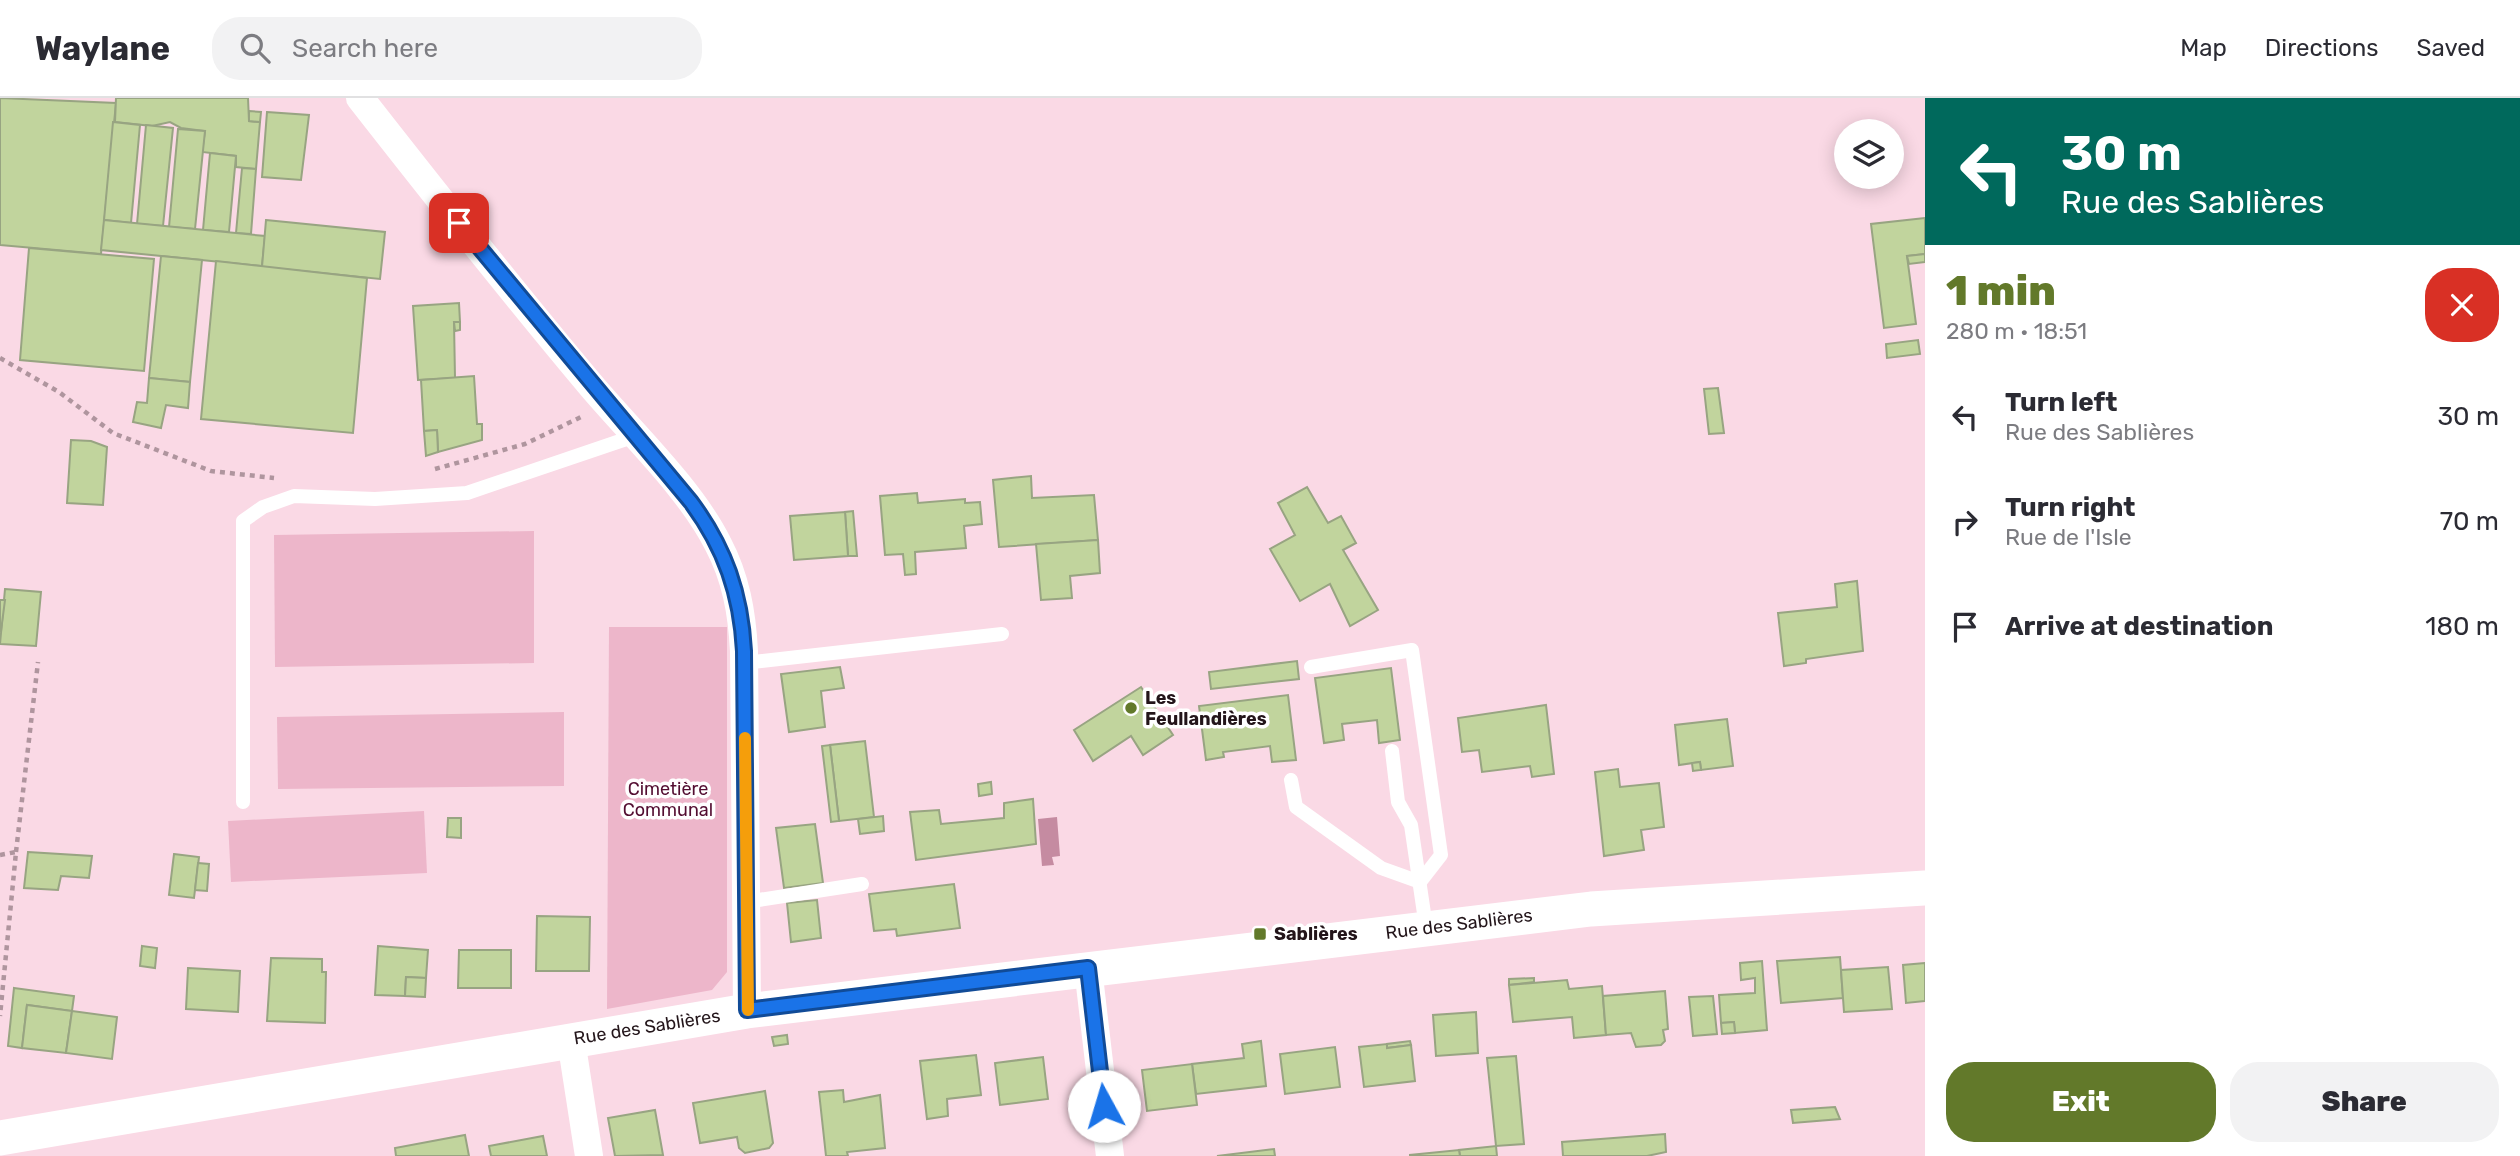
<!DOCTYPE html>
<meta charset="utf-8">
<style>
body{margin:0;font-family:Rubik,sans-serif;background:#f2f2f3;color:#2b2b33;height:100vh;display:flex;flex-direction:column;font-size:26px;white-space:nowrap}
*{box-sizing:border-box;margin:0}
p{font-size:23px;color:#7c7c81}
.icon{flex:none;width:38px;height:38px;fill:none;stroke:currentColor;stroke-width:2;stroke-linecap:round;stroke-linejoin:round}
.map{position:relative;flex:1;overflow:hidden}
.sheet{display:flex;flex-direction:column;background:#fff;width:595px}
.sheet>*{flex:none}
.hud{background:#00695c;color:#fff;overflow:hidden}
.buttons{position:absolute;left:1834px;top:21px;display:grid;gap:14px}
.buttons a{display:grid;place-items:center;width:70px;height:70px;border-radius:50%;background:#fff;box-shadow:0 4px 18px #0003;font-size:35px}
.pin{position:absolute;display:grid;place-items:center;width:60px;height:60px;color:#fff;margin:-30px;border-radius:14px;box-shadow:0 4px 10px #0006}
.me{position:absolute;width:77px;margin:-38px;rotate:354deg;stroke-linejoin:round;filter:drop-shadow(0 0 5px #0008)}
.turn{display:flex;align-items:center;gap:24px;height:147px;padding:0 21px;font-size:32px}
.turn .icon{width:91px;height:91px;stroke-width:2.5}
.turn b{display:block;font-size:49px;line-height:60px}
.round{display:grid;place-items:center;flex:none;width:74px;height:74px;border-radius:28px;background:#f2f2f3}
.headline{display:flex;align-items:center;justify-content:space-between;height:119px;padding:0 21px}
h1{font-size:42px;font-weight:800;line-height:52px;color:#62792a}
.primary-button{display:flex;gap:14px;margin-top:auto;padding:14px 21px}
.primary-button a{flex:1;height:80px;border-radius:28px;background:#62792a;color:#fff;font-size:28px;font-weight:800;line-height:80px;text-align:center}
.primary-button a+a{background:#f2f2f3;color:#2b2b33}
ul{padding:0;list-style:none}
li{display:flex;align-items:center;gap:21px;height:105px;padding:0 21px}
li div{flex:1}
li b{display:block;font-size:26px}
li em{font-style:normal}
header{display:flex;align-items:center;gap:42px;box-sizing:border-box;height:98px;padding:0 35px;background:#fff;border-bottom:2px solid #e1e1e2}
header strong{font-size:33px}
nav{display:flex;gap:38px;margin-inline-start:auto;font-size:24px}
.search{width:490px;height:63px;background:#f2f2f3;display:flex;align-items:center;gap:18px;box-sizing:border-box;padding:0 24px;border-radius:28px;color:#7c7c81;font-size:26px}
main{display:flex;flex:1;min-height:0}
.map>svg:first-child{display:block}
</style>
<header>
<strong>Waylane</strong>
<div class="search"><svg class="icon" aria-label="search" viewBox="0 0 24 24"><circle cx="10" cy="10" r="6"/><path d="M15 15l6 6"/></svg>Search here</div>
<nav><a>Map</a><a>Directions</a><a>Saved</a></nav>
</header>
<main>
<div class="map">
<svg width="1925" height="1058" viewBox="0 0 1925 1058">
<rect width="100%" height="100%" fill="#fad9e5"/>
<g fill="#edb6ca">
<polygon points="534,433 534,565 275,569 274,437"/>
<polygon points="609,529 727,529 727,874 712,892 607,911"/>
<polygon points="564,614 564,688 278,691 277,619"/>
<polygon points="424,713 427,775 231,784 228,723"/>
</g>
<polygon fill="#c58ba1" points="1057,719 1060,758 1052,759 1054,767 1042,768 1038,721"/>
<g fill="#c1d49d" stroke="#98a482" stroke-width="2">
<polygon points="0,0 116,5 101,156 0,147"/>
<polygon points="116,0 248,0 249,23 260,24 256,71 236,69 236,58 202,54 205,33 181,30 170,24 152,28 115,24"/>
<polygon points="249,13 261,14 260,24 249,23"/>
<polygon points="267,14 309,17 301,82 262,79"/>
<polygon points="113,24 140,27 131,125 104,122"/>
<polygon points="146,27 173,30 163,128 137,126"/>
<polygon points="178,31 205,33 195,131 169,129"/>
<polygon points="210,55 236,58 229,134 203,132"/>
<polygon points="242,70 256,71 251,136 236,135"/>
<polygon points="1925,120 1925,156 1907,158 1916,226 1884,230 1871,126"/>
<polygon points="104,122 265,138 262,168 101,152"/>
<polygon points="266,122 385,134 380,181 262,169"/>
<polygon points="29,150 154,161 144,273 20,262"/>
<polygon points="1925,156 1925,164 1909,166 1907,158"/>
<polygon points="161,158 202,162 190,284 149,280"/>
<polygon points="216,163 367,180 353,335 201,321"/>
<polygon points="459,205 460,224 454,224 455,280 418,282 413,208"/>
<polygon points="454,224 460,224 460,232 455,233"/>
<polygon points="1918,242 1920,256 1887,260 1886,246"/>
<polygon points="474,278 477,326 482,326 482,342 438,354 437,332 424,333 421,282"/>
<polygon points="149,280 190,284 188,310 166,307 161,330 133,324 137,304 147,305"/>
<polygon points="1718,290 1724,335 1709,336 1704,291"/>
<polygon points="437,332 438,354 426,358 424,333"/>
<polygon points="71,342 91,343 107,349 103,407 67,405"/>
<polygon points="1031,378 1032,400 1094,397 1098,442 999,449 993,382"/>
<polygon points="1307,389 1328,425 1341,418 1356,445 1343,452 1378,512 1350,528 1330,486 1300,503 1270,451 1295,437 1278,405"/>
<polygon points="917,395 918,405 965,401 965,405 980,404 982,426 964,428 966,450 915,454 916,476 905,477 903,456 885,457 880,398"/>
<polygon points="853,413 857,458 848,458 845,414"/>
<polygon points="845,414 848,458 794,462 790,418"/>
<polygon points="1098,442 1100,475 1070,478 1072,500 1041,502 1036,446"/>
<polygon points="1857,483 1863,553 1806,561 1806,565 1784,568 1778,515 1837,509 1835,486"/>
<polygon points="5,491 41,494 36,548 0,546"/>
<polygon points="0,502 5,502 1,533 0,533"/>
<polygon points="1297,563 1299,581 1211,591 1209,574"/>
<polygon points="840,569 844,590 821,593 825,629 789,634 781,576"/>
<polygon points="1391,570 1400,642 1379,645 1377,622 1342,626 1344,642 1324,645 1315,580"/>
<polygon points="1141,589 1173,637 1143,657 1131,638 1093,663 1074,632"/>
<polygon points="1288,597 1296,662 1272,664 1270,648 1223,654 1224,659 1206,662 1199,608"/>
<polygon points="1546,607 1554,676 1532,679 1530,668 1482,674 1479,652 1462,654 1458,620"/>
<polygon points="1727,621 1733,668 1701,672 1700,664 1679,667 1675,627"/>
<polygon points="865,643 874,719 839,723 830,647"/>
<polygon points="830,647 839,723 831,724 822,648"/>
<polygon points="1700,664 1701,672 1693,673 1692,665"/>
<polygon points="1618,671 1620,689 1659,685 1664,729 1641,732 1644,752 1604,758 1595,674"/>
<polygon points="991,684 992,696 979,698 978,686"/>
<polygon points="1033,701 1036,746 916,762 910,714 939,712 941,726 1004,720 1004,705"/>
<polygon points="883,718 884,733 860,736 858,721"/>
<polygon points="448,720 461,720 461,740 447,739"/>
<polygon points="815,726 823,785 784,790 776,730"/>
<polygon points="28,754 92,758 89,780 61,778 58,792 24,790"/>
<polygon points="174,756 199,759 194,800 169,797"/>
<polygon points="198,765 209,766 207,793 195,792"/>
<polygon points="954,786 960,830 897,838 896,831 874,833 869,796"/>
<polygon points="817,802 821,840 791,844 787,805"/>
<polygon points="537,818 590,819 589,873 536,873"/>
<polygon points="142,848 157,850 155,870 140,868"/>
<polygon points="378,848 428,852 426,880 406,879 405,898 375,897"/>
<polygon points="459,852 511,852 511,890 458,890"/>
<polygon points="1840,859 1843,900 1781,905 1777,863"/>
<polygon points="271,860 322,861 322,874 326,874 325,925 267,923"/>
<polygon points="1762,863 1767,932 1735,935 1734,924 1721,925 1719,897 1755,895 1755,880 1741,882 1740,865"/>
<polygon points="1925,865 1925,903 1906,905 1903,867"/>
<polygon points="1888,869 1892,911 1844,914 1841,872"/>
<polygon points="188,870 240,873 238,914 186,911"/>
<polygon points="406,879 426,880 425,899 405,898"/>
<polygon points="1534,880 1534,884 1509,887 1509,881"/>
<polygon points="1567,882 1569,891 1602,888 1606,937 1574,940 1572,919 1513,924 1509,887"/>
<polygon points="14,890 74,898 72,913 27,907 22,950 8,948"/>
<polygon points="1665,893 1668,931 1663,932 1665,943 1661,947 1636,949 1631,935 1606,937 1603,898"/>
<polygon points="1713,898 1717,936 1693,938 1689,899"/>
<polygon points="27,907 72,913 66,955 22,950"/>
<polygon points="72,913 117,919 112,961 66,955"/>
<polygon points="1476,914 1478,955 1436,958 1433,917"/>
<polygon points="1734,924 1735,935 1722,936 1721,925"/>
<polygon points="787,937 788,946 774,948 772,939"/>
<polygon points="1261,943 1266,988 1196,996 1192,966 1244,960 1242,946"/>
<polygon points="1410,943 1411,947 1387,950 1387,946"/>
<polygon points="1387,946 1387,950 1411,947 1415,983 1364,989 1359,949"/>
<polygon points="1335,949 1340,989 1285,996 1280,956"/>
<polygon points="976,957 981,997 947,1001 948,1018 927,1021 920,963"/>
<polygon points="1516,958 1524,1046 1496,1048 1487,960"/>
<polygon points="1043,959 1048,1001 1000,1007 995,965"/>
<polygon points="1192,966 1197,1007 1147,1013 1142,972"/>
<polygon points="843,992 844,1004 880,997 885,1050 847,1054 848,1058 826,1058 819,994"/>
<polygon points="765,993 773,1045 769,1050 745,1055 739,1050 737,1039 700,1045 693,1005"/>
<polygon points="1835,1009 1840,1021 1793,1025 1791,1012"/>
<polygon points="655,1012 663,1057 615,1058 608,1020"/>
<polygon points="1665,1036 1666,1054 1647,1058 1563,1058 1562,1044"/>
<polygon points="465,1037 469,1058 396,1058 395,1050"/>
<polygon points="543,1038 547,1058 491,1058 489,1048"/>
<polygon points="1496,1048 1497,1058 1460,1058 1459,1052"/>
<polygon points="1274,1051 1275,1058 1217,1058"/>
<polygon points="1459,1052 1460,1058 1410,1058 1410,1057"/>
</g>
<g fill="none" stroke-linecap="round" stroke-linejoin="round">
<g stroke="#af959e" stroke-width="4.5" stroke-dasharray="5 5" stroke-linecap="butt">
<polyline points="0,260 59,294 113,335 211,373 274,380"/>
<polyline points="435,371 525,346 581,319"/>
<polyline points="16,754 38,564"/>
<polyline points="0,757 16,754 0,918"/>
</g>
<g stroke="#fff" stroke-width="14">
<polyline points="744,565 1002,536"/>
<polyline points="1311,569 1412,552 1441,757 1420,784"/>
<polyline points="1392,653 1398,704 1411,727 1426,829"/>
<polyline points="1291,682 1296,709 1381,770 1420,784"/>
<polyline points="243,704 243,423 263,409 294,398 375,401 467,395 635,338"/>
<polyline points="746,804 862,786"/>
</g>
<g stroke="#fff" stroke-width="28">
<path d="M360,0C435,96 511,192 589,285C630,334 690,390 718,446C736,480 742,515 744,553L747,913"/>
<polyline points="1088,870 1110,1058"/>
<polyline points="571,942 589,1058"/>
</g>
<polyline stroke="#fff" stroke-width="35" points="0,1040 747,913 1591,811 1925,790"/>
</g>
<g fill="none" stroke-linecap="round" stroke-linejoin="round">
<g stroke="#114b97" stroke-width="18">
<path id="route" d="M459,125L691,404C725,450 741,496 744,553L747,912L1088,870L1104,1008"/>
</g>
<use href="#route" stroke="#1a73e8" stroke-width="12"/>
<polyline stroke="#f59e0b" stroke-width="12" points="745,640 748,912"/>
</g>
<g fill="#62792a" stroke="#fff" stroke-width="2.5">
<circle cx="1131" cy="610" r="7"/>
<rect x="1253" y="829" width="14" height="14" rx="3.5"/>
</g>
<g text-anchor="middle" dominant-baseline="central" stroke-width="7" stroke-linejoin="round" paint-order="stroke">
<g font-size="18" font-weight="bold" fill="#23151a" stroke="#fff" text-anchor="start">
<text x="1145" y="600">Les<tspan x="1145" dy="21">Feullandières</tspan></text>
<text x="1274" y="836">Sablières</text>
</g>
<g font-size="18" fill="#530d31" stroke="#fff">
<text x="668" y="691">Cimetière<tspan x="668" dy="21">Communal</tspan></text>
</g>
<g font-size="18" fill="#23151a" stroke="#fff">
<text transform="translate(1459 826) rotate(-7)">Rue des Sablières</text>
<text transform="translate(647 929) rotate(-9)">Rue des Sablières</text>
</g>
</g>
</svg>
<div class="buttons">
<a><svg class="icon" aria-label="layers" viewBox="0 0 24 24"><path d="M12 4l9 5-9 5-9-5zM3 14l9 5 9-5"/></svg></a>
</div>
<div class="pin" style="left:459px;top:125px;background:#d93025"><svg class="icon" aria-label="arrive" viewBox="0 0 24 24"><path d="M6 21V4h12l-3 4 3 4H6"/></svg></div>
<svg class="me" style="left:1104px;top:1008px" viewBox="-20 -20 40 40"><circle r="19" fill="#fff"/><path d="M0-13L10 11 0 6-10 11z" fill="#1a73e8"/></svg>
</div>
<section class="sheet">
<div class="hud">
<div class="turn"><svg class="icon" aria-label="left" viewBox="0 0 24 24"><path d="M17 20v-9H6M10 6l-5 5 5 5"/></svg><div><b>30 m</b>Rue des Sablières</div></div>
</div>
<div class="headline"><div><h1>1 min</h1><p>280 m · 18:51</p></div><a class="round" style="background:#d93025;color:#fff"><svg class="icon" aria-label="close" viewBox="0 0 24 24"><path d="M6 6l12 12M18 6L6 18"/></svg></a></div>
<ul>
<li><svg class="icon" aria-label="left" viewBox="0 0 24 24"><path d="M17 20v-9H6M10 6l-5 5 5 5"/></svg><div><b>Turn left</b><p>Rue des Sablières</p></div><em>30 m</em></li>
<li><svg class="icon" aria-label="right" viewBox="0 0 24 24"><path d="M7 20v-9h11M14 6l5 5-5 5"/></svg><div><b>Turn right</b><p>Rue de l'Isle</p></div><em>70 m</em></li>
<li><svg class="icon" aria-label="arrive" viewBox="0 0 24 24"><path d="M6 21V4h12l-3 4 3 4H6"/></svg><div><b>Arrive at destination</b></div><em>180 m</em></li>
</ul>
<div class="primary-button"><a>Exit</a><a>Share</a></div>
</section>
</main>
